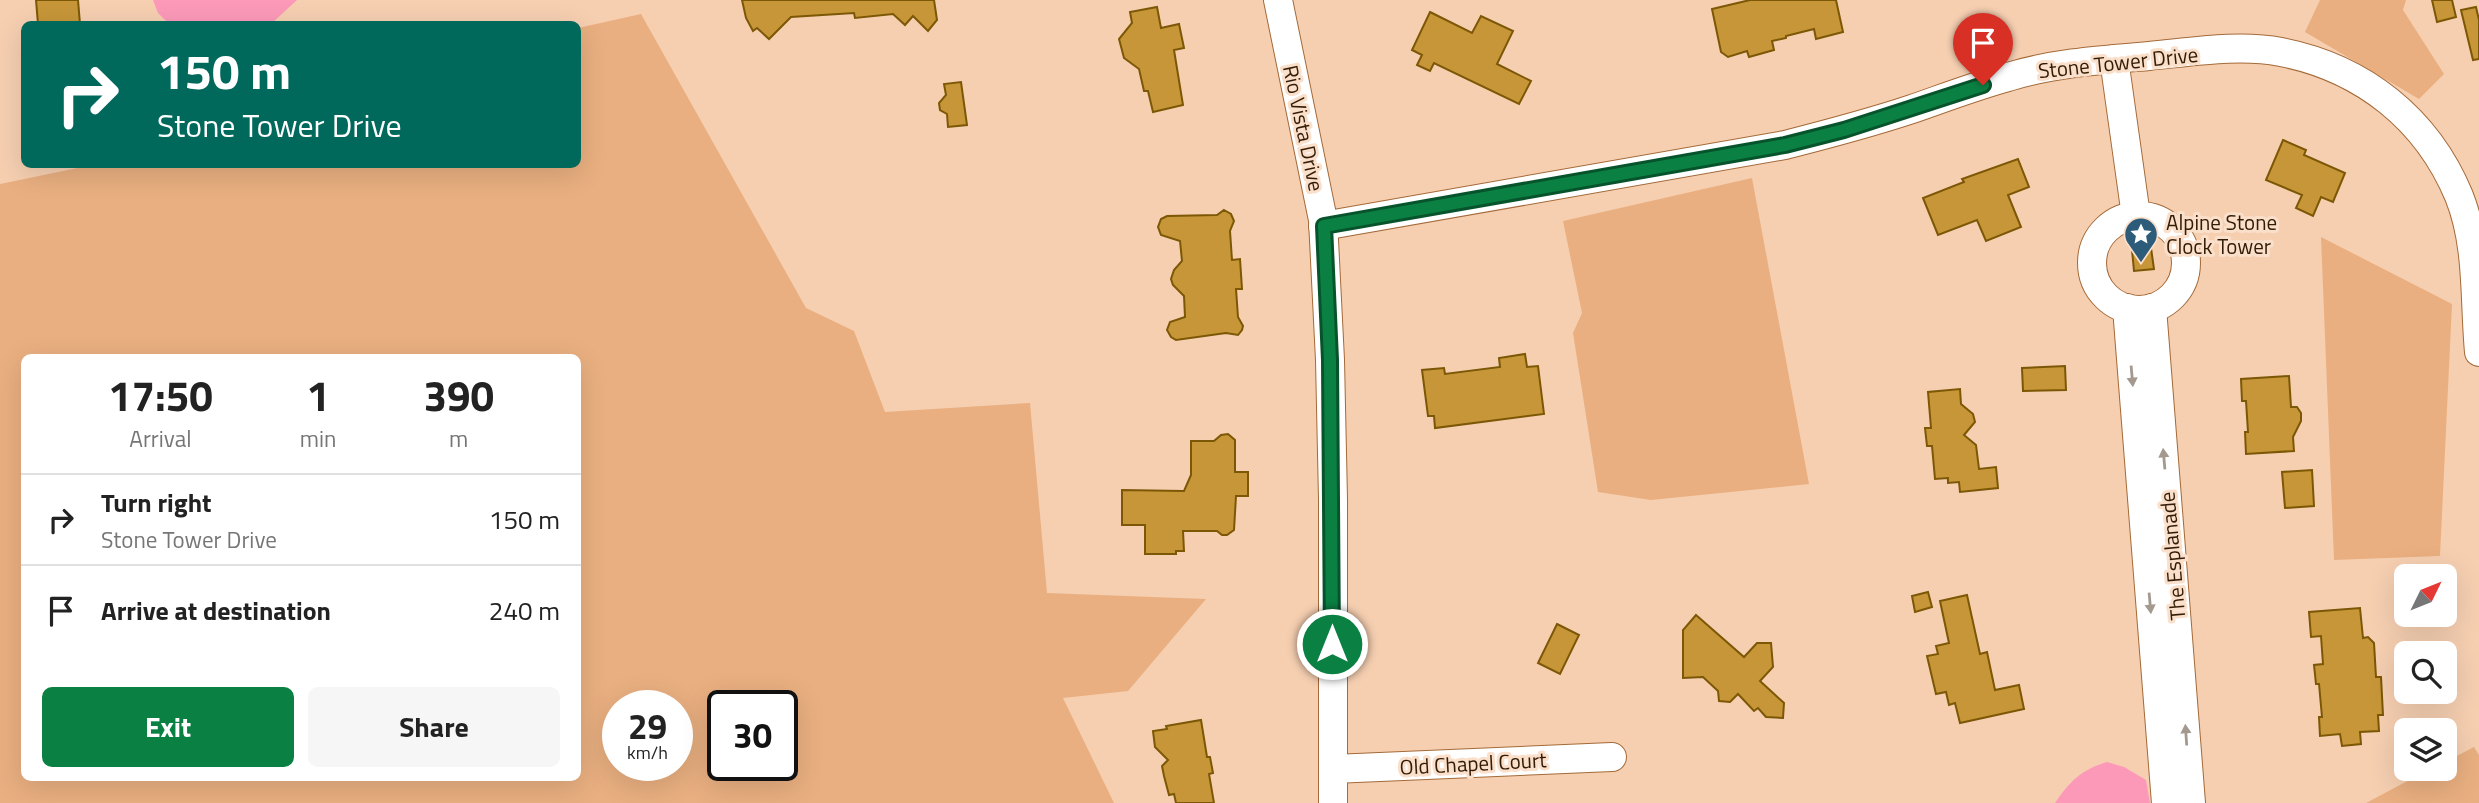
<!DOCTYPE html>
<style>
body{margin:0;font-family:"Titillium Web",sans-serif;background:#f6f6f6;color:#222;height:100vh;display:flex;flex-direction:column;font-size:26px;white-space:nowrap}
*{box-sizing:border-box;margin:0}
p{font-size:23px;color:#767676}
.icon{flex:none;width:38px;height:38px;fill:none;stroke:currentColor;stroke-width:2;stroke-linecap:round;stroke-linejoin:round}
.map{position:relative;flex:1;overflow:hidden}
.side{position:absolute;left:21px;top:354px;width:560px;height:427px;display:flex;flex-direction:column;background:#fff;border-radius:10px;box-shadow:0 7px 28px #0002}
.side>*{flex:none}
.banner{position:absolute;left:21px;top:21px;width:560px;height:147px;border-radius:10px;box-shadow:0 7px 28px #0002;background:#00695c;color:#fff;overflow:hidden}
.needle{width:46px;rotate:47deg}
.controls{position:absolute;left:2394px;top:564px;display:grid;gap:14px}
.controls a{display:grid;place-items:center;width:63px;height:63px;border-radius:10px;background:#fff;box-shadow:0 7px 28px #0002;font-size:35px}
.speed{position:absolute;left:602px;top:690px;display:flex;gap:14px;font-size:35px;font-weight:700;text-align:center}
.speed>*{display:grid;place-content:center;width:91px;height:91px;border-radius:50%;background:#fff;box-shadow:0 7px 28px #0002;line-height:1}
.speed small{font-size:18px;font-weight:400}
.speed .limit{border:4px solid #111;border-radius:10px;background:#fff;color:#111}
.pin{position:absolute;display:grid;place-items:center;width:60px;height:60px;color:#fff;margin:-72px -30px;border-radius:50% 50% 50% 0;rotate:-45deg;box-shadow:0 0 7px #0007}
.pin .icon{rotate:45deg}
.me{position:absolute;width:77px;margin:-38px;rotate:0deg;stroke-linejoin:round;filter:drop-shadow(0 0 5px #0008)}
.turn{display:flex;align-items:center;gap:24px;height:147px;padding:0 21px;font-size:32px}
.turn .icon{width:91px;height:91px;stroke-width:2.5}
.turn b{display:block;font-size:49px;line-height:60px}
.eta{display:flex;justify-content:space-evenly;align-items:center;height:119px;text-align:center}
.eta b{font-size:42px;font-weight:700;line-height:49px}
.primary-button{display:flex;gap:14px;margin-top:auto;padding:14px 21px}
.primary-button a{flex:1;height:80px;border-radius:10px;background:#0b8043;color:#fff;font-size:28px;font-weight:700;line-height:80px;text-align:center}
.primary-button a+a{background:#f6f6f6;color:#222}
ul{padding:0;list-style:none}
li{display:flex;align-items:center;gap:21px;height:91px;padding:0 21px;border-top:2px solid #e0e0e0}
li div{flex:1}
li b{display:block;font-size:26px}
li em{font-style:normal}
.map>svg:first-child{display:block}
</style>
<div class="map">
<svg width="2479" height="803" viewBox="0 0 2479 803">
<rect width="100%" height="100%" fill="#f6cfb1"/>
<g fill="#e9af80" fill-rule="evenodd">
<polygon points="2320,0 2406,0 2403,10 2444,74 2419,99 2305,32"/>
<path d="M641,14L806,308L854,331L885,412L1030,403L1047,593L1206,599L1128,691L1063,698L1114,803H0V184L97,164H578V28ZM24,357H578V777H24ZM618,705H677V765H618ZM723,705H782V765H723Z"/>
<polygon points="1752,178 1809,484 1651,500 1598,492 1573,333 1582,313 1563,221"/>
<polygon points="2321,237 2452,304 2440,556 2334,560"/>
<polygon points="2474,747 2479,755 2479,803 2366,803 2432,768 2445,768 2445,762"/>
</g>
<g fill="#fc99b9">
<polygon points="153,0 297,0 271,24 169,24 158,13"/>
<path d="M2107,762L2124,767L2146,780L2150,803H2055C2069,782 2082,769 2107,762Z"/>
</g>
<g fill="#c79639" stroke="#7c5705" stroke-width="2">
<polygon points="36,0 78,0 80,24 38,24"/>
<polygon points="742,0 934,0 937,20 928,31 913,16 905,25 893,14 855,18 854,13 791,17 769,39 757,28 753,31 746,18"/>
<polygon points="1750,0 1836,0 1843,32 1816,39 1814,29 1786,36 1786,38 1772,41 1774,50 1749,57 1747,51 1728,57 1721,52 1712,9"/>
<polygon points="2432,0 2452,0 2456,17 2437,22"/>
<polygon points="1157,7 1161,28 1179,24 1184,48 1174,50 1183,105 1153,112 1148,91 1144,91 1139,69 1124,58 1119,39 1132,23 1130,12"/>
<polygon points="2476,7 2479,20 2479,59 2473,60 2461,10"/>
<polygon points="1430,12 1472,33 1481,16 1513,31 1497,64 1531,81 1519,104 1434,63 1430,71 1417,65 1422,55 1412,50"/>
<polygon points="961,82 967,125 948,127 947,114 940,110 939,103 946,95 944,84"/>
<polygon points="2283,140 2306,150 2304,155 2345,173 2333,202 2321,197 2313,216 2296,208 2302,195 2266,180"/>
<polygon points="2018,159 2029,187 2008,195 2021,227 1986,241 1977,220 1938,235 1923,198 1964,182 1962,179"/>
<polygon points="1224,210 1231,214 1234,221 1230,231 1232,260 1240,259 1242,289 1236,289 1238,317 1243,326 1242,330 1238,335 1226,333 1176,340 1171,337 1167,330 1170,322 1185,317 1184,296 1173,285 1171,279 1174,270 1182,261 1180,241 1161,235 1158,227 1161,219 1167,216 1217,215"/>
<polygon points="2151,248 2154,269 2134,271 2132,250"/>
<polygon points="1525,354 1527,367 1538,366 1544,414 1435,428 1434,416 1428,416 1422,370 1444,368 1445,374 1500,367 1499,358"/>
<polygon points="2065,366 2066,390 2023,391 2022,368"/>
<polygon points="2289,376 2291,407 2297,407 2301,413 2301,421 2293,437 2294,451 2246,454 2245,432 2248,432 2246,401 2242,401 2241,379"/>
<polygon points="1960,389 1961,404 1973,414 1975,422 1964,435 1976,445 1979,469 1996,467 1998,488 1960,492 1959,482 1948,483 1948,478 1935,479 1932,446 1927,446 1925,428 1931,428 1928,392"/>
<polygon points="1228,434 1235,440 1235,472 1248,472 1248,496 1236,496 1234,530 1227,535 1222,535 1217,531 1183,531 1184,551 1176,551 1176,554 1145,554 1145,525 1122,525 1122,490 1184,491 1191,475 1191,441 1214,441 1221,435"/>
<polygon points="2312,470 2314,506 2285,508 2282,472"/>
<polygon points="1928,592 1932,607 1915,612 1912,596"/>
<polygon points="1967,595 1980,654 1987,652 1995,690 2019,685 2024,709 1960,723 1955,703 1949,705 1946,692 1936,694 1927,656 1938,654 1936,646 1949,643 1940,601"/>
<polygon points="2360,608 2363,638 2368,637 2374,643 2376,677 2381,677 2383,715 2378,715 2379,731 2360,732 2361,744 2342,746 2340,734 2320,736 2319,717 2322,717 2319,684 2316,684 2314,665 2323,664 2321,636 2311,637 2309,612"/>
<polygon points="1696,615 1744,657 1757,643 1771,643 1773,667 1760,681 1784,703 1783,718 1766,717 1758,708 1754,711 1738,694 1730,702 1719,701 1718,691 1703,677 1683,678 1683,630"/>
<polygon points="1557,624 1579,635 1560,674 1538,663"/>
<polygon points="1201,720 1207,757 1210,757 1213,773 1209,774 1214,803 1176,803 1174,794 1169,795 1164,776 1162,766 1168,760 1155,747 1153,731 1167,729 1166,726"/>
</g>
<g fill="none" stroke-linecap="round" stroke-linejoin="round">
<g stroke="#a46a38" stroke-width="30">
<g id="minor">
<polyline points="1278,0 1323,220 1330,360 1333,500 1333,803"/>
<polyline points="2114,59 2136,216"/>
<circle cx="2139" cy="263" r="47"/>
<path d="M1323,226L1785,145C1828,134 1870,123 1912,109C1944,98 1975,86 2008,77C2054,63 2101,60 2149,56C2192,52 2239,44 2281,52C2363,68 2427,119 2459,196C2479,246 2474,299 2479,352"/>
<polyline points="2127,308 2166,803"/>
<polyline points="2152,308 2191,803"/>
<polyline points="1333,769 1612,757"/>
</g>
</g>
<use href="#minor" stroke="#fff" stroke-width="28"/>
</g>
<defs><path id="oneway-solid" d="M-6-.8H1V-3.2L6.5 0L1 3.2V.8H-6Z" transform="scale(1.75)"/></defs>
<g fill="#a3998f">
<use href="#oneway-solid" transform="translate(2132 376) rotate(85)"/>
<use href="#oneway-solid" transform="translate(2164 459) rotate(-95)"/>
<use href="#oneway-solid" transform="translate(2150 603) rotate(85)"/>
<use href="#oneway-solid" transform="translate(2186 735) rotate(-94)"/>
</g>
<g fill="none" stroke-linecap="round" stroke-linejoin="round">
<g stroke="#07532c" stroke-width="18">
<polyline id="route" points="1332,644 1330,360 1324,226 1785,145 1844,130 1983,85"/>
</g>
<use href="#route" stroke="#0b8043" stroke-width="12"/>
</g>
<defs>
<g id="sight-pin" transform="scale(1.75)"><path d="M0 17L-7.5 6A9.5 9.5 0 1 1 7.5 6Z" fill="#2d5c7b" stroke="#fadfcb"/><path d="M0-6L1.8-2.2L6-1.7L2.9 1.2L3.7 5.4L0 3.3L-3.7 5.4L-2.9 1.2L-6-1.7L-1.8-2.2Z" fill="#fff"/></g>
</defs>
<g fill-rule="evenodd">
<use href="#sight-pin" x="2141" y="234"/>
</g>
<g text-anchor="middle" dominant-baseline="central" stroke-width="6" stroke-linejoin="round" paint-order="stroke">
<g font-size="21" fill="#331c06" stroke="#fadfcb">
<text transform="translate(2118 62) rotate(-6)">Stone Tower Drive</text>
<text transform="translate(1304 128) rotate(78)">Rio Vista Drive</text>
<text transform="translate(2172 556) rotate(-95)">The Esplanade</text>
<text transform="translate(1473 763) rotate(-3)">Old Chapel Court</text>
</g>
<g font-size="21" fill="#331c06" stroke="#fadfcb" text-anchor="start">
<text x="2166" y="222">Alpine Stone<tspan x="2166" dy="24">Clock Tower</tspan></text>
</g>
</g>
</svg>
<div class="controls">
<a><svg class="needle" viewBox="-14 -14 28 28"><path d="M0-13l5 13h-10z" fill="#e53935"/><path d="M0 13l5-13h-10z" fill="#767676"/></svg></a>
<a><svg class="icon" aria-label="search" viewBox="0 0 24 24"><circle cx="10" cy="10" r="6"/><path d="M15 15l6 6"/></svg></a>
<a><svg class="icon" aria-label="layers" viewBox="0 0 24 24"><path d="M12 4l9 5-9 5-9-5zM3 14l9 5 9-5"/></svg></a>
</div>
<div class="speed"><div>29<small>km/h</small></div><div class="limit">30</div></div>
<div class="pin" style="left:1983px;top:85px;background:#d93025"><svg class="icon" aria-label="arrive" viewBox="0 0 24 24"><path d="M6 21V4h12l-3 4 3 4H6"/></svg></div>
<svg class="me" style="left:1332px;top:644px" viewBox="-20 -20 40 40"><circle r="17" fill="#0b8043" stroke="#fff" stroke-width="3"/><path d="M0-11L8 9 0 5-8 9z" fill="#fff"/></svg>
<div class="banner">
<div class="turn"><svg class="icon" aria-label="right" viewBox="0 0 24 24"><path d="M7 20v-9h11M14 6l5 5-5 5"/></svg><div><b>150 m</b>Stone Tower Drive</div></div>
</div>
<section class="side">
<div class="eta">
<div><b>17:50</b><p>Arrival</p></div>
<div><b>1</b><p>min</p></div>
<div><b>390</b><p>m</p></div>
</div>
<ul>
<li><svg class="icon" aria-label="right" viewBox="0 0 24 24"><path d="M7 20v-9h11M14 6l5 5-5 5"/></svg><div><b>Turn right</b><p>Stone Tower Drive</p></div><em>150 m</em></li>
<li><svg class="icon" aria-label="arrive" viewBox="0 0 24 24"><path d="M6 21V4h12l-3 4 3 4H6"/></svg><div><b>Arrive at destination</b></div><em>240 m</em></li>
</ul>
<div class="primary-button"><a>Exit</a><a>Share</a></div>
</section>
</div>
